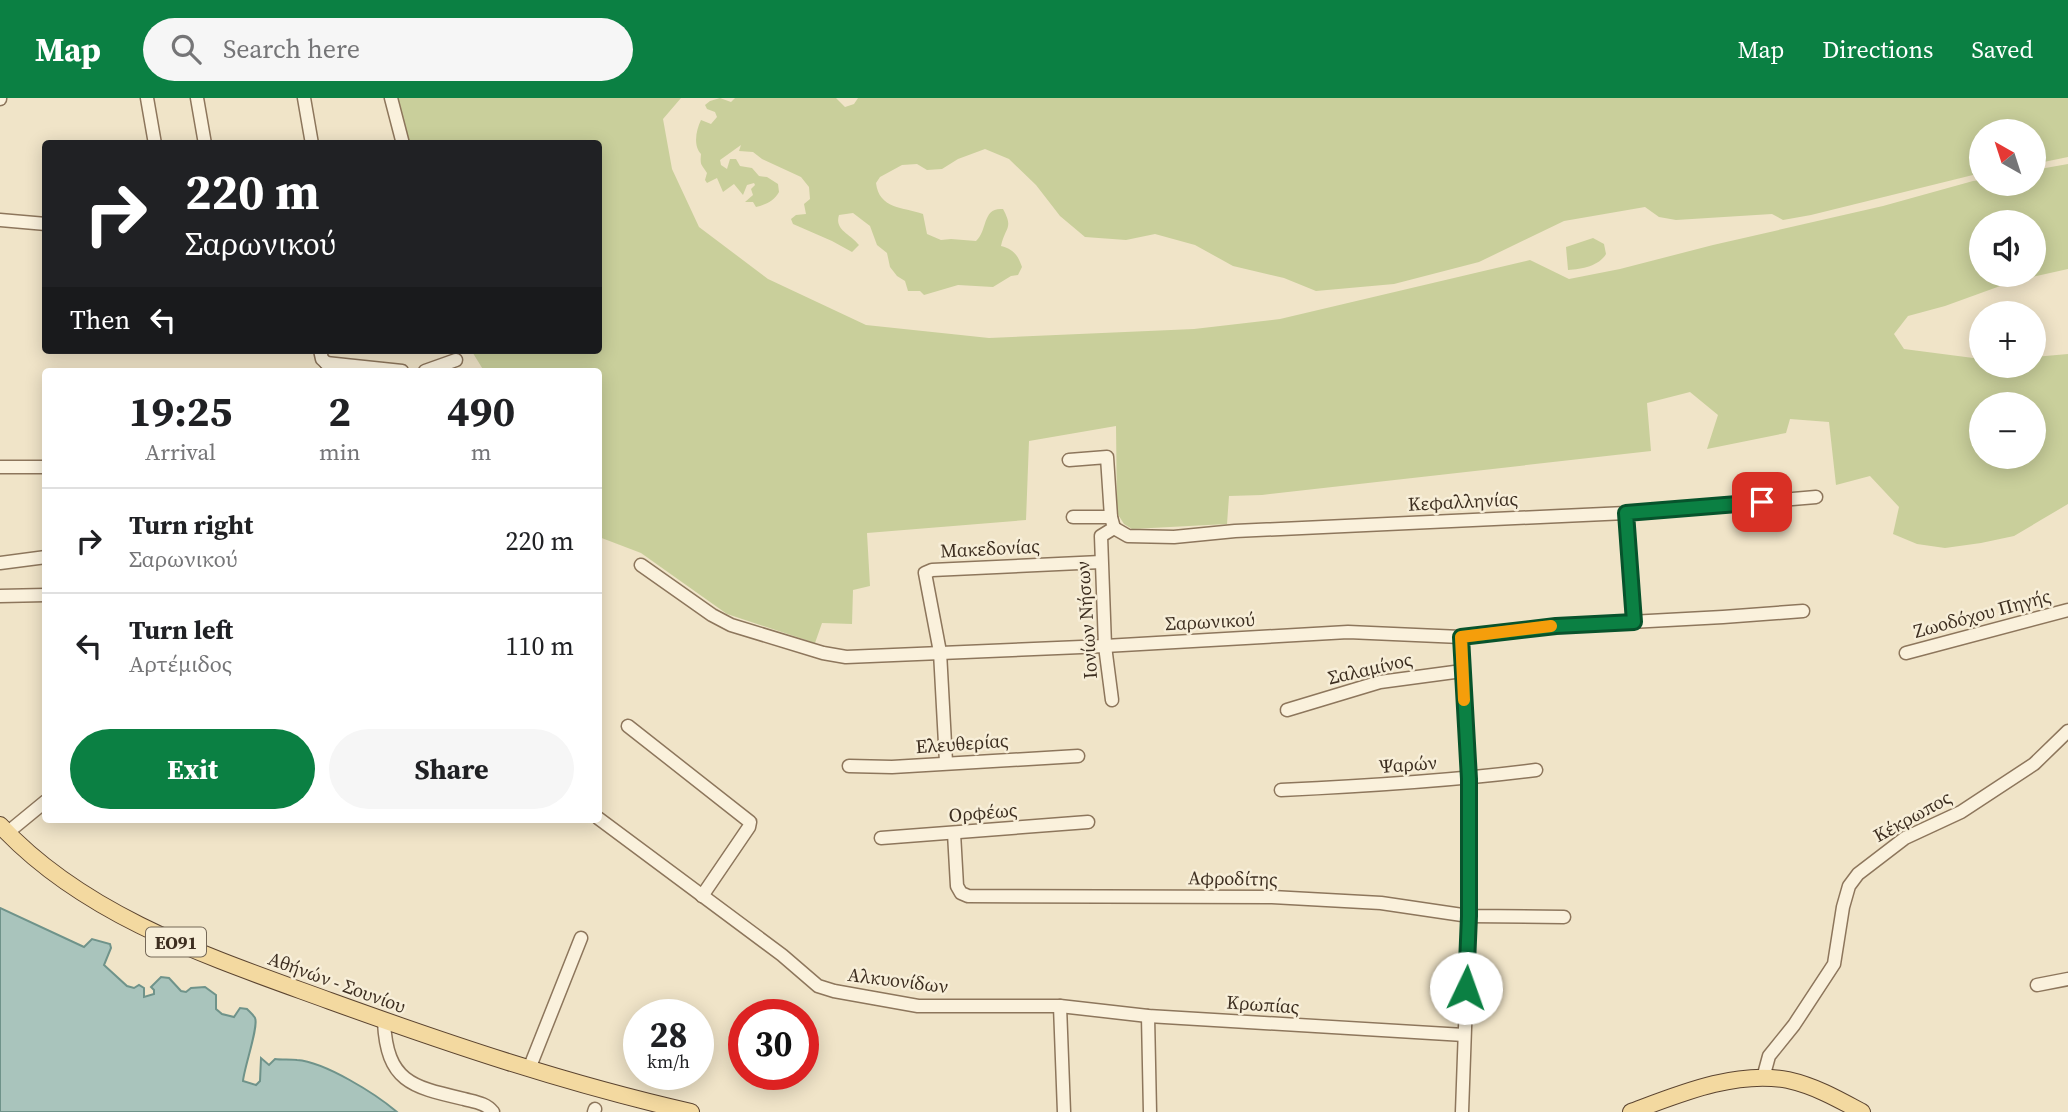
<!DOCTYPE html>
<meta charset="utf-8">
<style>
body{margin:0;font-family:"Source Serif 4",serif;background:#f6f6f6;color:#202124;height:100vh;display:flex;flex-direction:column;font-size:26px;white-space:nowrap}
*{box-sizing:border-box;margin:0}
p{font-size:23px;color:#757577}
.icon{flex:none;width:38px;height:38px;fill:none;stroke:currentColor;stroke-width:2;stroke-linecap:round;stroke-linejoin:round}
.map{position:relative;flex:1;overflow:hidden}
.sheet{position:absolute;left:42px;top:270px;width:560px;height:455px;display:flex;flex-direction:column;background:#fff;border-radius:7px;box-shadow:0 4px 18px #0003}
.sheet>*{flex:none}
.top-card{position:absolute;left:42px;top:42px;width:560px;height:214px;border-radius:7px;box-shadow:0 4px 18px #0003;background:#202124;color:#fff;overflow:hidden}
.needle{width:46px;rotate:321deg}
.buttons{position:absolute;left:1969px;top:21px;display:grid;gap:14px}
.buttons a{display:grid;place-items:center;width:77px;height:77px;border-radius:50%;background:#fff;box-shadow:0 4px 18px #0003;font-size:35px}
.speed{position:absolute;left:623px;top:901px;display:flex;gap:14px;font-size:35px;font-weight:700;text-align:center}
.speed>*{display:grid;place-content:center;width:91px;height:91px;border-radius:50%;background:#fff;box-shadow:0 4px 18px #0003;line-height:1}
.speed small{font-size:18px;font-weight:400}
.speed .limit{border:10px solid #d22;background:#fff;color:#111}
.pin{position:absolute;display:grid;place-items:center;width:60px;height:60px;color:#fff;margin:-30px;border-radius:14px;box-shadow:0 4px 10px #0006}
.me{position:absolute;width:77px;margin:-38px;rotate:3deg;stroke-linejoin:round;filter:drop-shadow(0 0 5px #0008)}
.turn{display:flex;align-items:center;gap:24px;height:147px;padding:0 28px;font-size:32px}
.turn .icon{width:91px;height:91px;stroke-width:2.5}
.turn b{display:block;font-size:49px;line-height:60px}
.then{display:flex;align-items:center;height:66px;padding:0 28px;background:#0003;gap:14px;font-size:26px}
.eta{display:flex;justify-content:space-evenly;align-items:center;height:119px;text-align:center}
.eta b{font-size:42px;font-weight:700;line-height:49px}
.button{display:flex;gap:14px;margin-top:auto;padding:14px 28px}
.button a{flex:1;height:80px;border-radius:42px;background:#0b8043;color:#fff;font-size:28px;font-weight:700;line-height:80px;text-align:center}
.button a+a{background:#f6f6f6;color:#202124}
ul{padding:0;list-style:none}
li{display:flex;align-items:center;gap:21px;height:105px;padding:0 28px;border-top:2px solid #e0e0e0}
li div{flex:1}
li b{display:block;font-size:26px}
li em{font-style:normal}
header{display:flex;align-items:center;gap:42px;box-sizing:border-box;height:98px;padding:0 35px;background:#0b8043;color:#fff}
header strong{font-size:33px}
nav{display:flex;gap:38px;margin-inline-start:auto;font-size:24px}
.search{width:490px;height:63px;background:#f6f6f6;display:flex;align-items:center;gap:18px;box-sizing:border-box;padding:0 24px;border-radius:38px;color:#757577;font-size:26px}
.map>svg:first-child{display:block}
</style>
<header>
<strong>Map</strong>
<div class="search"><svg class="icon" aria-label="search" viewBox="0 0 24 24"><circle cx="10" cy="10" r="6"/><path d="M15 15l6 6"/></svg>Search here</div>
<nav><a>Map</a><a>Directions</a><a>Saved</a></nav>
</header>
<div class="map">
<svg width="2068" height="1014" viewBox="0 0 2068 1014">
<rect width="100%" height="100%" fill="#f0e4c8"/>
<g fill="#c9cf9b" fill-rule="evenodd">
<path d="M396,0H681L663,21L672,71L699,129L768,181L866,227L989,240L1194,231L1280,221L1530,162L1569,181L1620,171L1713,147L1883,108L1973,83L1981,82V86H2034V72L2068,66V171L2014,183L1945,208L1908,218L1894,236L1904,251L1981,261V268H2034V259L2068,256V406L2014,438L1981,445L1945,450L1917,446L1893,436L1899,409L1870,378L1836,387L1829,324L1790,321L1786,335L1707,351L1718,317L1690,294L1647,305L1651,353L1262,397L1229,398L1227,426L1132,431L1124,426L1117,415L1116,328L1029,343L1026,422L867,435L870,488L853,492L852,526L822,525L815,545L727,516L641,455L599,439L598,273H484L471,252H598V46L409,45ZM1981,124H2034V177H1981ZM1981,306H2034V359H1981Z"/>
<path d="M720,0L731,4L735,0H836L845,9L854,6L858,0H2068V59L2034,66V33H1981V75L1811,117L1783,122L1772,116L1676,122L1659,119L1645,109L1564,123L1479,164L1394,186L1316,193L1284,180L1233,168L1195,147L1155,136L1126,142L1085,139L1060,118L1036,87L1009,61L985,51L958,61L942,71L927,72L917,66L902,67L880,79L876,85C879,111 903,109 923,116L927,136L941,142L951,141L976,143C988,132 982,109 1003,111C1014,131 1005,129 1001,148C1014,151 1018,158 1022,169L1018,177L1011,178L993,189L958,187L924,197L920,193H908L905,183L897,178L890,169L887,155L877,147L870,128L853,115L839,117C834,132 851,136 859,147L852,154L832,143L793,126L791,121L796,117L806,116L804,106L810,101L809,89L801,79L762,61L753,54L739,53L741,47L720,62L721,67L727,71L730,61H736L740,68L752,70L759,78L767,79L778,86L779,94C774,103 765,107 756,109L753,104H745L753,97L751,91L755,87L754,85L747,87L743,97L734,86L723,94L717,80L707,85L705,82L707,75C701,65 700,68 701,56C693,48 696,32 701,22L711,26L717,19L715,14L707,11L705,7L710,3Z"/>
<path d="M1593,140L1604,146L1606,156C1599,168 1582,171 1568,172L1566,149Z"/>
</g>
<path fill="#a9c4bc" stroke="#6f938a" stroke-width="2" d="M0,810L84,849L92,841L110,846L111,850L104,867L127,888L134,890L139,887L144,890V899L154,896V892L151,889L161,879L169,880L181,893L186,894L191,890L205,889L216,897V911L222,916L234,919L240,910L247,911C250,914 253,916 255,920C259,928 244,970 243,983L256,987L260,983L261,960L269,967L275,961C282,962 290,961 297,962C325,964 376,996 397,1014H0Z"/>
<g fill="none" stroke-linecap="round" stroke-linejoin="round">
<g stroke="#8d765c" stroke-width="15">
<g id="minor">
<polyline points="147,0 155,46"/>
<polyline points="197,0 205,46"/>
<polyline points="304,0 312,46"/>
<polyline points="391,0 403,46"/>
<polyline points="0,1 0,0"/>
<polyline points="0,122 46,126"/>
<polyline points="320,252 322,261 332,270"/>
<polyline points="326,265 402,273"/>
<polyline points="425,273 456,262"/>
<polyline points="1069,362 1107,359 1111,419 1114,430"/>
<polyline points="0,369 46,369"/>
<polyline points="1626,415 1634,524"/>
<polyline points="1073,419 1111,419"/>
<polyline points="1114,430 1128,438 1174,439 1235,433 1626,415 1816,399"/>
<polyline points="0,465 46,459"/>
<polyline points="641,467 712,517 731,527 823,555 846,559 1105,548 1348,534 1461,539 1556,528 1723,519 1803,513"/>
<polyline points="0,498 46,497"/>
<polyline points="1461,539 1469,681 1469,818 1462,1014"/>
<polyline points="1906,555 2068,512"/>
<polyline points="1112,602 1105,548 1101,438 1114,430"/>
<polyline points="1287,612 1380,584 1462,573"/>
<polyline points="628,628 750,724 749,729 702,798"/>
<polyline points="946,664 940,554 925,475 932,472 1101,464"/>
<polyline points="849,668 892,669 1078,658"/>
<path d="M1281,692C1367,688 1451,683 1536,672"/>
<polyline points="598,720 782,857 818,888 834,893 918,908 1060,908 1148,918 1464,937"/>
<polyline points="7,735 46,703"/>
<polyline points="954,735 957,788 961,795 968,798 1272,799 1381,805 1469,818 1564,819"/>
<polyline points="881,740 1088,724"/>
<polyline points="2037,887 2068,881"/>
<polyline points="1060,908 1064,1014"/>
<polyline points="1148,918 1150,1014"/>
<path d="M384,924C387,984 412,989 464,1001C475,1004 486,1005 493,1014"/>
<polyline points="529,971 581,840"/>
<polyline points="1763,980 1769,958 1794,927 1834,866 1843,809 1849,788 1858,776 1905,740 1961,714 2034,666 2068,633"/>
<polyline points="594,1014 595,1011"/>
</g>
</g>
<g stroke="#5b4430" stroke-width="18">
<g id="major">
<path d="M0,727C86,820 215,861 330,903C449,946 567,986 691,1014"/>
<path d="M1631,1014C1679,996 1736,972 1788,982C1815,988 1838,1001 1862,1014"/>
</g>
</g>
<use href="#minor" stroke="#faf1dc" stroke-width="12"/>
<use href="#major" stroke="#f3d9a0" stroke-width="16"/>
</g>
<g fill="none" stroke-linecap="round" stroke-linejoin="round">
<g stroke="#07532c" stroke-width="18">
<polyline id="route" points="1466,890 1469,818 1469,681 1461,539 1556,528 1634,524 1626,415 1762,404"/>
</g>
<use href="#route" stroke="#0b8043" stroke-width="12"/>
<polyline stroke="#f59e0b" stroke-width="12" points="1464,602 1461,539 1551,528"/>
</g>
<g text-anchor="middle" dominant-baseline="central" stroke-width="5" stroke-linejoin="round" paint-order="stroke">
<rect fill="#f7eed8" stroke="#756857" stroke-width="2" x="146" y="829.5" width="60" height="29" rx="5"/>
<g font-size="18" font-weight="bold" fill="#3d2e20">
<text x="176" y="844">ΕΟ91</text>
</g>
<g font-size="19" fill="#3d2e20" stroke="#f7eed8">
<text transform="translate(1463 403) rotate(-3)">Κεφαλληνίας</text>
<text transform="translate(990 450) rotate(-3)">Μακεδονίας</text>
<text transform="translate(1982 515) rotate(-15)">Ζωοδόχου Πηγής</text>
<text transform="translate(1086 522) rotate(-94)">Ιονίων Νήσων</text>
<text transform="translate(1210 523) rotate(-3)">Σαρωνικού</text>
<text transform="translate(1370 570) rotate(-13)">Σαλαμίνος</text>
<text transform="translate(962 645) rotate(-4)">Ελευθερίας</text>
<text transform="translate(1408 666) rotate(-4)">Ψαρών</text>
<text transform="translate(983 714) rotate(-5)">Ορφέως</text>
<text transform="translate(1912 718) rotate(-29)">Κέκρωπος</text>
<text transform="translate(1233 780) rotate(1)">Αφροδίτης</text>
<text transform="translate(898 882) rotate(7)">Αλκυονίδων</text>
<text transform="translate(337 884) rotate(20)">Αθήνών - Σουνίου</text>
<text transform="translate(1263 906) rotate(4)">Κρωπίας</text>
</g>
</g>
</svg>
<div class="buttons">
<a><svg class="needle" viewBox="-14 -14 28 28"><path d="M0-13l5 13h-10z" fill="#e53935"/><path d="M0 13l5-13h-10z" fill="#757577"/></svg></a>
<a><svg class="icon" aria-label="sound" viewBox="0 0 24 24"><path d="M4 9h4l5-4v14l-5-4H4zM17 9q2 3 0 6"/></svg></a>
<a>+</a>
<a>−</a>
</div>
<div class="speed"><div>28<small>km/h</small></div><div class="limit">30</div></div>
<div class="pin" style="left:1762px;top:404px;background:#d93025"><svg class="icon" aria-label="arrive" viewBox="0 0 24 24"><path d="M6 21V4h12l-3 4 3 4H6"/></svg></div>
<svg class="me" style="left:1466px;top:890px" viewBox="-20 -20 40 40"><circle r="19" fill="#fff"/><path d="M0-13L10 11 0 6-10 11z" fill="#0b8043"/></svg>
<div class="top-card">
<div class="turn"><svg class="icon" aria-label="right" viewBox="0 0 24 24"><path d="M7 20v-9h11M14 6l5 5-5 5"/></svg><div><b>220 m</b>Σαρωνικού</div></div>
<div class="then">Then<svg class="icon" aria-label="left" viewBox="0 0 24 24"><path d="M17 20v-9H6M10 6l-5 5 5 5"/></svg></div>
</div>
<section class="sheet">
<div class="eta">
<div><b>19:25</b><p>Arrival</p></div>
<div><b>2</b><p>min</p></div>
<div><b>490</b><p>m</p></div>
</div>
<ul>
<li><svg class="icon" aria-label="right" viewBox="0 0 24 24"><path d="M7 20v-9h11M14 6l5 5-5 5"/></svg><div><b>Turn right</b><p>Σαρωνικού</p></div><em>220 m</em></li>
<li><svg class="icon" aria-label="left" viewBox="0 0 24 24"><path d="M17 20v-9H6M10 6l-5 5 5 5"/></svg><div><b>Turn left</b><p>Αρτέμιδος</p></div><em>110 m</em></li>
</ul>
<div class="button"><a>Exit</a><a>Share</a></div>
</section>
</div>
